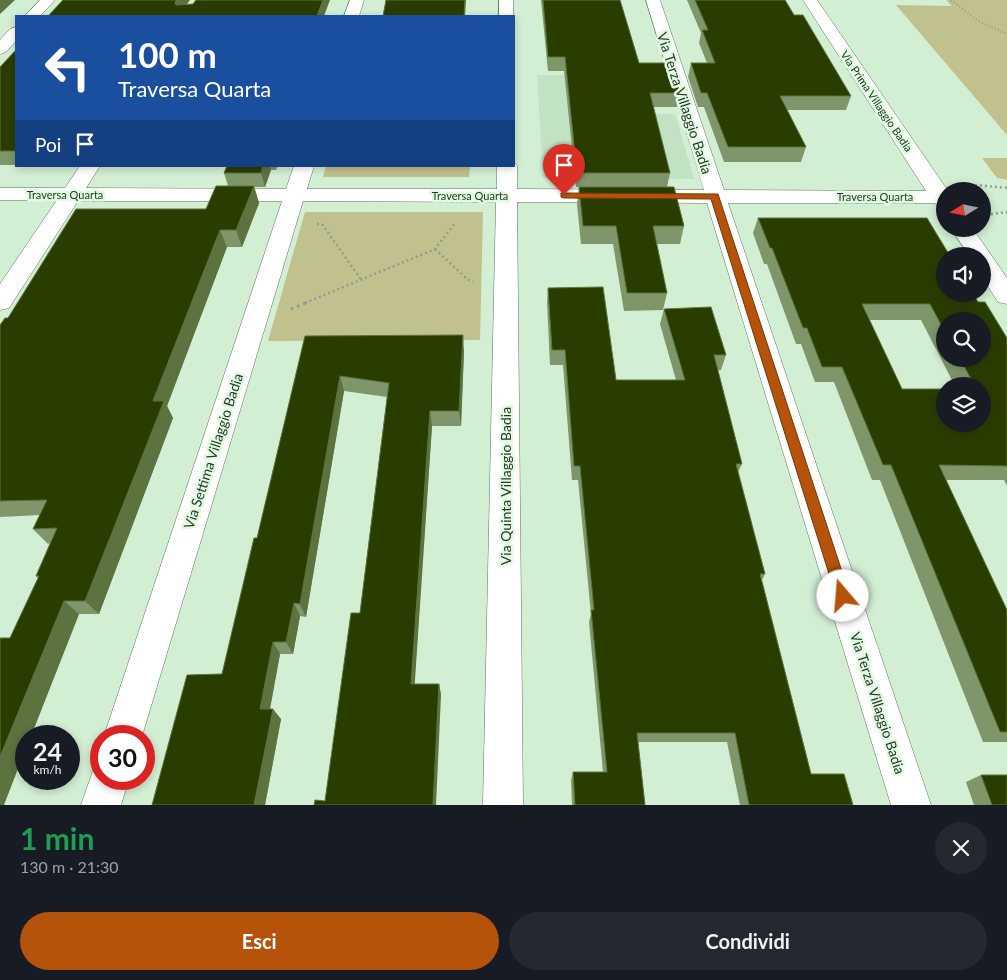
<!DOCTYPE html>
<html lang="it">
<meta charset="utf-8">
<style>
body{margin:0;font-family:Lato,sans-serif;background:#242831;color:#f1f3f6;height:100vh;display:flex;flex-direction:column;font-size:19px;white-space:nowrap}
*{box-sizing:border-box;margin:0}
p{font-size:16px;color:#9ea1a6}
.icon{flex:none;width:28px;height:28px;fill:none;stroke:currentColor;stroke-width:2;stroke-linecap:round;stroke-linejoin:round}
.map{position:relative;height:805px;overflow:hidden}
.drawer{display:flex;flex-direction:column;background:#171b24;flex:1}
.drawer>*{flex:none}
.banner{position:absolute;left:15px;top:15px;width:500px;height:152px;border-radius:0px;box-shadow:0 2px 8px #0003;background:#1a4fa0;color:#fff;overflow:hidden}
.needle{width:32px;rotate:260deg}
.fabs{position:absolute;left:936px;top:182px;display:grid;gap:10px}
.fabs a{display:grid;place-items:center;width:55px;height:55px;border-radius:50%;background:#171b24;box-shadow:0 2px 8px #0003;font-size:25px}
.speed{position:absolute;left:15px;top:725px;display:flex;gap:10px;font-size:25px;font-weight:700;text-align:center}
.speed>*{display:grid;place-content:center;width:65px;height:65px;border-radius:50%;background:#171b24;box-shadow:0 2px 8px #0003;line-height:1}
.speed small{font-size:12px;font-weight:400}
.speed .limit{border:8px solid #d22;background:#fff;color:#111}
.pin{position:absolute;display:grid;place-items:center;width:42px;height:42px;color:#fff;margin:-51px -21px;border-radius:50% 50% 50% 0;rotate:-45deg;box-shadow:0 0 5px #0007}
.pin .icon{rotate:45deg}
.me{position:absolute;width:55px;margin:-28px;rotate:342deg;stroke-linejoin:round;filter:drop-shadow(0 0 4px #0008)}
.turn{display:flex;align-items:center;gap:18px;height:105px;padding:0 20px;font-size:22px}
.turn .icon{width:65px;height:65px;stroke-width:2.5}
.turn b{display:block;font-size:35px;line-height:42px}
.then{display:flex;align-items:center;height:48px;padding:0 20px;background:#0003;gap:10px;font-size:19px}
.round{display:grid;place-items:center;flex:none;width:52px;height:52px;border-radius:26px;background:#242831}
.summary{display:flex;align-items:center;justify-content:space-between;height:85px;padding:0 20px}
h1{font-size:30px;font-weight:700;line-height:38px;color:#1e9e55}
.cta{display:flex;gap:10px;margin-top:auto;padding:10px 20px}
.cta a{flex:1;height:58px;border-radius:30px;background:#b45309;color:#fff;font-size:20px;font-weight:700;line-height:58px;text-align:center}
.cta a+a{background:#242831;color:#f1f3f6}
.map>svg:first-child{display:block}
</style>
<div class="map">
<svg width="1007" height="805" viewBox="0 0 1007 805">
<rect width="100%" height="100%" fill="#d2eed3"/>
<polygon fill="#c2e3c3" points="537,75 592,75 599,113 675,114 694,179 543,178"/>
<g fill="#c1c18e">
<polygon points="946,0 1007,0 1007,135 896,5 952,6"/>
<polygon points="982,158 1007,158 1007,180 997,178"/>
<polygon points="326,166 470,166 469,177 323,177"/>
<polygon points="305,212 483,212 480,340 268,341"/>
</g>
<g fill="none" stroke-linecap="round" stroke-linejoin="round">
<g stroke="#5d765e" stroke-width="1">
<g id="minor">
<polygon points="40,0 55,0 40,16 25,16"/>
<polygon points="350,0 364,0 359,16 344,16"/>
<rect x="499" y="0" width="14" height="16"/>
<polygon points="646,0 660,0 724,190 926,191 803,0 817,0 948,191 945,191 945,209 938,207 935,203 728,203 931,805 891,805 707,203 517,202 523,805 483,805 496,202 303,201 142,736 104,736 282,201 78,201 9,308 0,310 0,284 57,200 0,200 0,188 65,188 80,166 100,166 86,188 286,189 294,166 314,166 307,189 497,189 497,166 514,166 514,162 517,166 517,189 704,190"/>
<polygon points="16,27 16,41 6,52 0,54 0,40 10,29"/>
<polygon points="951,229 973,229 1007,278 1007,304 998,302 982,277 982,256 970,256"/>
<polygon points="101,762 101,779 129,779 121,805 81,805 95,765"/>
</g>
</g>
<polyline stroke="#8ba08c" stroke-width="2" stroke-dasharray="1 2.5" stroke-linecap="butt" points="951,0 978,21 1007,34"/>
<g stroke="#8ba08c" stroke-width="2.5" stroke-dasharray="2 3" stroke-linecap="butt">
<polyline points="965,184 1007,188"/>
<polyline points="986,215 1007,212"/>
<polyline points="317,224 322,224 362,281"/>
<polyline points="435,249 467,279 473,282"/>
<polyline points="305,303 435,249 455,223"/>
</g>
<polyline stroke="#8ba08c" stroke-width="3" stroke-dasharray="2.5 4" stroke-linecap="butt" points="291,309 308,302"/>
<use href="#minor" fill="#fff" fill-rule="evenodd"/>
</g>
<g fill="#7e966a" fill-rule="evenodd">
<polygon points="541,0 620,0 639,63 680,93 677,107 653,107 670,173 667,187 684,226 680,244 656,244 667,293 663,310 624,311 613,244 581,244 577,204 579,187 576,187 564,71 548,71"/>
<polygon points="687,0 785,0 794,15 851,96 846,110 787,110 806,147 801,162 724,162 704,107 698,107 688,77 691,63 707,63 699,43 701,33"/>
<polygon points="16,50 16,165 0,165 0,67"/>
<polygon points="227,166 278,166 276,170 271,170 265,187 254,187 259,203 242,247 227,247 167,406 173,418 99,614 79,614 31,736 26,736 10,638 38,578 36,576 50,543 48,544 33,529 40,515 0,517 0,325 8,318 206,209 228,186 224,173"/>
<path d="M758,218L978,302L1007,338V486L1004,480H946L1007,610V742H983L880,480H872L834,382H815L801,344H796L767,264H764L753,233ZM869,320H921L955,386H982L945,424L902,389ZM945,321L982,359H945Z"/>
<polygon points="548,288 616,380 676,380 660,324 664,309 726,355 721,370 717,370 742,464 738,472 765,574 762,580 811,774 853,805 740,805 727,742 638,742 645,805 572,805 571,780 573,772 603,772 589,622 591,614 578,480 572,480 563,365 550,365 547,302"/>
<polygon points="305,336 464,351 461,426 432,426 414,684 439,684 441,695 325,801 360,613 387,397 344,391 306,617 300,616 293,654 280,654 270,709 281,719 265,805 152,805 222,674 257,538"/>
<polygon points="981,775 1007,805 974,805 966,782"/>
</g>
<g fill="#5c723f">
<polygon points="0,0 15,0 0,14"/>
<polygon points="177,0 190,0 179,15 180,16 175,2"/>
<polygon points="323,0 330,0 324,16 317,16"/>
<polygon points="465,0 466,0 465,16 464,16"/>
<polygon points="263,166 270,166 271,170 265,187 261,173"/>
<polygon points="254,186 259,203 242,247 236,230"/>
<polygon points="220,230 227,247 167,406 173,418 99,614 85,601 153,401"/>
<polygon points="463,335 464,351 461,426 459,411"/>
<polygon points="340,376 344,391 306,617 300,604"/>
<polygon points="430,411 432,426 414,695 411,684"/>
<polygon points="64,601 79,614 31,736 26,736 26,748 4,805 0,805 0,757"/>
<polygon points="294,603 300,616 293,654 286,642"/>
<polygon points="273,642 280,654 268,719 260,709"/>
<polygon points="439,684 441,695 436,805 433,805"/>
<polygon points="273,709 281,719 265,805 254,805"/>
</g>
<g fill="#2a3d00" stroke="#5c723f" fill-rule="evenodd">
<polygon points="63,0 177,0 175,2 176,5 193,4 196,0 323,0 317,16 48,16"/>
<polygon points="386,0 465,0 464,16 383,16"/>
<polygon points="543,0 620,0 639,63 670,63 680,93 650,93 670,173 577,173 565,57 548,57"/>
<polygon points="695,0 785,0 794,15 803,15 851,96 780,96 806,147 728,147 707,93 701,93 691,63 715,63 702,30 708,30"/>
<polygon points="16,50 16,151 0,151 0,67"/>
<polygon points="227,166 263,166 261,173 224,173"/>
<polygon points="216,186 254,186 236,230 220,230 153,401 164,401 85,601 64,601 0,757 0,638 10,638 39,576 36,576 57,528 33,529 47,500 0,501 0,325 5,318 8,318 76,209 206,209"/>
<polygon points="579,187 674,187 684,226 653,226 667,293 627,293 616,226 583,226"/>
<path d="M758,218H927L950,256H945V294H973L978,302H985L1007,338V466L939,465L1007,610V732H1000L891,465H883L842,367H822L807,328H803L772,248H770ZM862,304H930L945,332V321H982V359H960L975,386H982V424H945V389H902Z"/>
<polygon points="603,287 616,380 685,380 664,309 711,307 726,355 714,355 742,464 736,464 765,574 760,574 811,774 844,774 853,805 749,805 735,733 637,733 645,805 575,805 573,772 607,772 591,610 594,610 580,466 574,466 565,350 552,350 548,288"/>
<polygon points="463,335 459,411 430,411 411,684 439,684 433,805 314,805 315,800 325,801 351,613 360,613 389,383 340,376 300,604 294,603 286,642 273,642 260,709 273,709 254,805 152,805 187,675 222,674 254,538 257,538 305,336"/>
<polygon points="981,775 1007,775 1007,805 992,805"/>
</g>
<polygon fill="#b45309" stroke="#753606" points="561,193 718,194 850,596 848,600 843,602 838,600 836,596 711,199 564,198 561,197"/>
<g text-anchor="middle" dominant-baseline="central" stroke-width="5" stroke-linejoin="round" paint-order="stroke">
<g font-size="11" fill="#2b362b" stroke="#dffbe0">
<text transform="translate(877 101) rotate(56)">Via Prima Villaggio Badia</text>
<text x="65" y="194">Traversa Quarta</text>
<text x="470" y="195">Traversa Quarta</text>
<text x="875" y="196">Traversa Quarta</text>
</g>
<g font-size="14" fill="#2b362b" stroke="#dffbe0">
<text transform="translate(685 103) rotate(72)">Via Terza Villaggio Badia</text>
<text transform="translate(213 451) rotate(-72)">Via Settima Villaggio Badia</text>
<text transform="translate(505 486) rotate(-90)">Via Quinta Villaggio Badia</text>
<text transform="translate(878 703) rotate(72)">Via Terza Villaggio Badia</text>
</g>
</g>
</svg>
<div class="fabs">
<a><svg class="needle" viewBox="-14 -14 28 28"><path d="M0-13l5 13h-10z" fill="#e53935"/><path d="M0 13l5-13h-10z" fill="#9ea1a6"/></svg></a>
<a><svg class="icon" aria-label="sound" viewBox="0 0 24 24"><path d="M4 9h4l5-4v14l-5-4H4zM17 9q2 3 0 6"/></svg></a>
<a><svg class="icon" aria-label="search" viewBox="0 0 24 24"><circle cx="10" cy="10" r="6"/><path d="M15 15l6 6"/></svg></a>
<a><svg class="icon" aria-label="layers" viewBox="0 0 24 24"><path d="M12 4l9 5-9 5-9-5zM3 14l9 5 9-5"/></svg></a>
</div>
<div class="speed"><div>24<small>km/h</small></div><div class="limit">30</div></div>
<div class="pin" style="left:564px;top:195px;background:#d93025"><svg class="icon" aria-label="arrive" viewBox="0 0 24 24"><path d="M6 21V4h12l-3 4 3 4H6"/></svg></div>
<svg class="me" style="left:843px;top:596px" viewBox="-20 -20 40 40"><circle r="19" fill="#fff"/><path d="M0-13L10 11 0 6-10 11z" fill="#b45309"/></svg>
<div class="banner">
<div class="turn"><svg class="icon" aria-label="left" viewBox="0 0 24 24"><path d="M17 20v-9H6M10 6l-5 5 5 5"/></svg><div><b>100 m</b>Traversa Quarta</div></div>
<div class="then">Poi<svg class="icon" aria-label="arrive" viewBox="0 0 24 24"><path d="M6 21V4h12l-3 4 3 4H6"/></svg></div>
</div>
</div>
<section class="drawer">
<div class="summary"><div><h1>1 min</h1><p>130 m · 21:30</p></div><a class="round"><svg class="icon" aria-label="close" viewBox="0 0 24 24"><path d="M6 6l12 12M18 6L6 18"/></svg></a></div>
<div class="cta"><a>Esci</a><a>Condividi</a></div>
</section>
